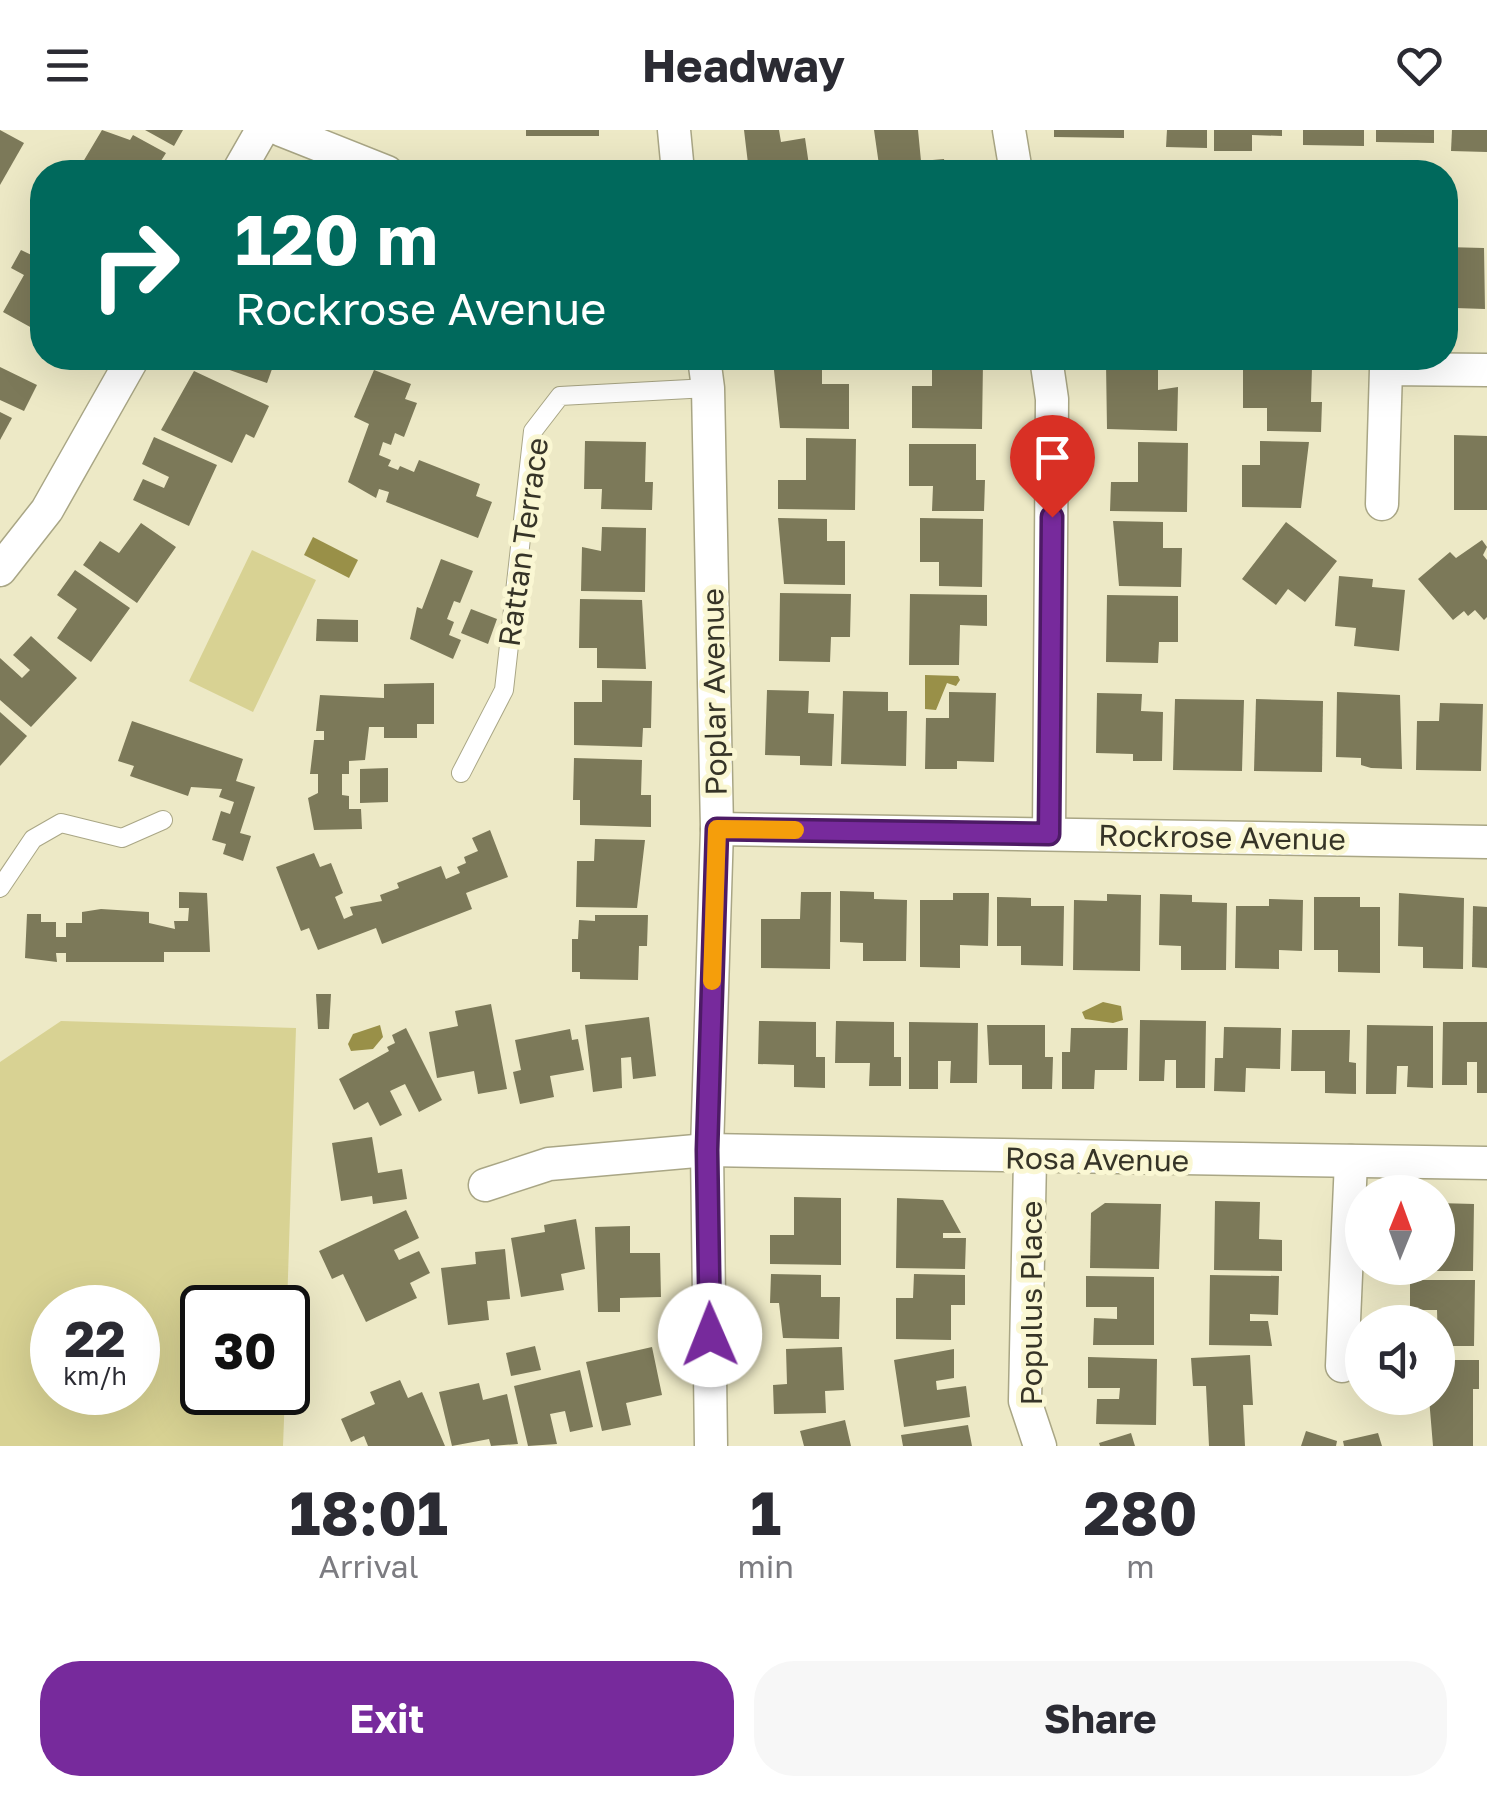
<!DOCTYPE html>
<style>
body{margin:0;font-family:"Golos Text",sans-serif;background:#f7f7f7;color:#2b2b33;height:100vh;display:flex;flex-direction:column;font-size:38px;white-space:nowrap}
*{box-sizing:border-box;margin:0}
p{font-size:32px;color:#7c7c81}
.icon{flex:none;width:55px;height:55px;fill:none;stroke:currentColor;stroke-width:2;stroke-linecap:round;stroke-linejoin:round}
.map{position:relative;height:1316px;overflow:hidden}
.panel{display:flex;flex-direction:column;background:#fff;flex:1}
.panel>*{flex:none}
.top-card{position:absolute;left:30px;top:30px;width:1428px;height:210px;border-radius:40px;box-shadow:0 10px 40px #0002;background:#00695c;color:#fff;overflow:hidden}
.needle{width:65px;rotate:1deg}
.controls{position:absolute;left:1345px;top:1045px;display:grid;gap:20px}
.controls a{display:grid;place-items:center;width:110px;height:110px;border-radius:50%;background:#fff;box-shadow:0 10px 40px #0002;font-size:50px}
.speed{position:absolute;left:30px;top:1155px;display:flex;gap:20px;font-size:50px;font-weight:700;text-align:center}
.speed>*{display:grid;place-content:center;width:130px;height:130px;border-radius:50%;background:#fff;box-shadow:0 10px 40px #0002;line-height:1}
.speed small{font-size:25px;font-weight:400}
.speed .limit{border:5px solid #111;border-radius:15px;background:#fff;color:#111}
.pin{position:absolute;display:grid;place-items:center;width:85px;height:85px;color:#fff;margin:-102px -42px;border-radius:50% 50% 50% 0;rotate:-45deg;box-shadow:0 0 10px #0007}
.pin .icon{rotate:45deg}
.me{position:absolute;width:110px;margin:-55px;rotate:359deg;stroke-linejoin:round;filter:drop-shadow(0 0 8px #0008)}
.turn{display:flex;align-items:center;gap:35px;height:210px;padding:0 40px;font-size:45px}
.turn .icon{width:130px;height:130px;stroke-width:2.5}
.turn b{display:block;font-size:70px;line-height:85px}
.eta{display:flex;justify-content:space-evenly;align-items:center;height:170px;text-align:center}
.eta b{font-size:60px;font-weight:700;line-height:70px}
.button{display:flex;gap:20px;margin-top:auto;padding:20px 40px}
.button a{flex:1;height:115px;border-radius:40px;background:#772a9c;color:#fff;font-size:40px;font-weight:700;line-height:115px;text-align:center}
.button a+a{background:#f7f7f7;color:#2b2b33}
header{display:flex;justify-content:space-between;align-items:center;height:130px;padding:0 40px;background:#fff;font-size:45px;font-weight:700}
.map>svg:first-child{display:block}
</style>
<header><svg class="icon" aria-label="menu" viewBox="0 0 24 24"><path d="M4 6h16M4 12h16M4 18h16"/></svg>Headway<svg class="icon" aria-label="heart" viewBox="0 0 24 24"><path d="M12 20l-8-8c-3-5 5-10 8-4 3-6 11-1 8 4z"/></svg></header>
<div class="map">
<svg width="1487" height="1316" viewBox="0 0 1487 1316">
<rect width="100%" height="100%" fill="#ede9c6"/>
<g fill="#d8d293" fill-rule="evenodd">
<polygon points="252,420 316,450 253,582 189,551"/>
<path d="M61,891L296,898L287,1177L202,1178V1262L285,1263L283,1316H0V932ZM52,1178H138V1262H52Z"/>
</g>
<g fill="#999048">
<polygon points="313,407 358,430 349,448 304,425"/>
<polygon points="925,545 958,546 960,550 956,556 947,553 936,580 925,579"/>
<polygon points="1103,872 1121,876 1123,890 1113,893 1085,889 1082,882"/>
<polygon points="380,895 383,907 373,919 351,921 348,914 353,904"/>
</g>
<g fill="#7c7959">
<polygon points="0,0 24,13 0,55"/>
<polygon points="102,0 130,10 133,5 166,23 154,42 141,42 128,35 124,42 77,42"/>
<polygon points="145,0 183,0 174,16"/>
<rect x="526" y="0" width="73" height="6"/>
<polygon points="744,0 779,0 781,12 805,8 810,42 749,42"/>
<polygon points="874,0 918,0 921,31 944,29 946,42 880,42"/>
<polygon points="1054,0 1124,0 1124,8 1054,7"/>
<polygon points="1167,0 1207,0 1207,18 1166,17"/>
<polygon points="1214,0 1282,0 1282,6 1252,5 1252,21 1214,21"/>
<polygon points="1303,0 1364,0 1364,16 1303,15"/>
<polygon points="1376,0 1434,0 1434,13 1376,12"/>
<polygon points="1452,0 1487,0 1487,22 1451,21"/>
<polygon points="1445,117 1484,118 1485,179 1455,178 1456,158 1445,157"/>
<polygon points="21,120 42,130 41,203 3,182 24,145 11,138"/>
<polygon points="206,228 276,228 267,253 204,231"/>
<polygon points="773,231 822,231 822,254 849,254 849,299 780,298"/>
<polygon points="932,232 983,232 982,299 912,298 912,256 932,256"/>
<polygon points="1106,233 1158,234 1158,260 1178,257 1177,301 1107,299"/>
<polygon points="1243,236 1312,237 1311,272 1322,272 1321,302 1267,301 1267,278 1243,278"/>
<polygon points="0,237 37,255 24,281 0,270"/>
<polygon points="374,240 411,254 405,269 417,273 404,307 395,303 391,315 383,312 379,325 391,330 388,336 398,340 400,336 414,342 419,330 480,354 476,366 492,372 478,408 386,372 389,362 379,359 376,368 348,352 369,294 354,287"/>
<polygon points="194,241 269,276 254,308 246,304 232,333 161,300"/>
<polygon points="0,282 12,288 0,310"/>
<polygon points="1454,305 1487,306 1487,380 1454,380"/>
<polygon points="154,307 217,335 189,396 133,370 143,349 164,358 169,347 142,334"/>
<polygon points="806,308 856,309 855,380 778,379 778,350 806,350"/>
<polygon points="585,311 646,312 645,352 653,352 652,380 601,379 602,359 584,359"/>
<polygon points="1260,311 1309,312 1301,378 1242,377 1242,335 1260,335"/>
<polygon points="1138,312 1188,313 1187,382 1110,381 1111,352 1138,352"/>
<polygon points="909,314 976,314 976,350 985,350 984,381 932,381 933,356 909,356"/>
<polygon points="778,388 827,389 827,411 845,411 845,455 784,454"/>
<polygon points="920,388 983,389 982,457 939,456 939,432 920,432"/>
<polygon points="1113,391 1163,392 1163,418 1182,418 1181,457 1119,456"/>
<polygon points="1286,392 1337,431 1305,472 1288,459 1276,475 1242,449"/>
<polygon points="141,393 176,417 137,473 83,435 100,411 119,423"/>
<polygon points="602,397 646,398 645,462 581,461 582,417 601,421"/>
<polygon points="1482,410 1487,417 1483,425 1487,430 1487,487 1484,490 1475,480 1468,486 1464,481 1453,490 1418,449 1450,422 1456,428"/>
<polygon points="441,429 473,441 460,473 454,471 447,489 454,492 449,505 461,510 453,529 410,509 417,477 422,479"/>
<polygon points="75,440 130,478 91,532 57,508 77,479 57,465"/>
<polygon points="1339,446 1373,449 1372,457 1405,460 1399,521 1354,516 1356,498 1335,496"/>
<polygon points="780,463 851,464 850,507 831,507 830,532 779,531"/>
<polygon points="910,464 987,465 987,496 960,495 959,535 909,535"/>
<polygon points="1107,465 1178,466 1178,512 1159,512 1158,533 1106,532"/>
<polygon points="580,469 642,470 646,539 597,538 597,518 579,518"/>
<polygon points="471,479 497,489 488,514 461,503"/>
<polygon points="317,489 358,490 358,512 316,511"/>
<polygon points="31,506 77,548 31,597 0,570 0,528 22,548 30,540 13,525"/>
<polygon points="602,550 652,551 651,598 643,598 642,617 574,615 574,572 602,572"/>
<polygon points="434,553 434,594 417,594 417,608 384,608 384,597 369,597 365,630 349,631 349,644 342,644 342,665 349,666 349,679 361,679 362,699 314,700 308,668 318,663 318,644 310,644 314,610 324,610 324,601 316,601 320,565 384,568 384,554"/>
<polygon points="767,560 809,561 808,583 834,584 832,636 800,635 800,626 765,625"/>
<polygon points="843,561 888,562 888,581 907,581 906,636 841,634"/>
<polygon points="949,562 996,563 994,632 957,631 957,639 925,639 926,588 949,588"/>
<polygon points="1337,562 1400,565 1402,639 1371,638 1361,635 1361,628 1336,627"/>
<polygon points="1097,563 1142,564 1141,581 1163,582 1162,631 1133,631 1133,624 1096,623"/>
<polygon points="1175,569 1244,570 1242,641 1173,640"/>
<polygon points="1256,569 1323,571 1322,642 1254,641"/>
<polygon points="1440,573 1483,574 1481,641 1416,640 1417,591 1439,591"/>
<polygon points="0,582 27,606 0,636"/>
<polygon points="132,591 243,629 236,651 255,657 240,703 251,706 243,731 223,724 226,714 212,710 221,681 230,684 234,672 219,667 222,659 191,657 188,666 130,646 134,636 118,631"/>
<polygon points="574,628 642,630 641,665 651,665 651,697 580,695 580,670 573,670"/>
<polygon points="388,638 388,672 360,673 360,639"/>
<polygon points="490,700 508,747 466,763 472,779 382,814 376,798 318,820 309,798 301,801 276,737 314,723 320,737 331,733 343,763 335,767 344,789 353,785 350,777 382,771 380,765 399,758 397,753 441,736 446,749 460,743 457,737 466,733 464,727 478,721 472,708"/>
<polygon points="595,709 645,710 637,778 576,777 577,731 594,731"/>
<polygon points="840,761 874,762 874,769 907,770 906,831 863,831 863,813 840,812"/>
<polygon points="179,762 207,763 210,822 164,822 164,832 66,832 66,823 56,823 57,832 25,828 27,784 41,784 41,792 56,792 56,807 66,807 66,793 82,793 82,782 101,779 149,782 149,793 175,799 174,791 188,791 189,778 179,778"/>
<polygon points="801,762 831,762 830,839 761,838 761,789 800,789"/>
<polygon points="953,763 989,763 988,816 960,815 960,838 920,837 920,770 953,770"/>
<polygon points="1399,763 1464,768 1463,839 1423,838 1423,817 1398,816"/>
<polygon points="1107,764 1141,765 1140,841 1073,840 1074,770 1107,771"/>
<polygon points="1160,764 1192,765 1192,772 1227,773 1226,840 1181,840 1181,816 1159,815"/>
<polygon points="997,767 1031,768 1031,776 1064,776 1063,836 1021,835 1021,816 997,816"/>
<polygon points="1314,767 1360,767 1360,777 1380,777 1380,843 1338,842 1338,820 1314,820"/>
<polygon points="1269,769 1303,770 1302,821 1279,820 1279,839 1235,838 1236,776 1269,776"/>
<polygon points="1473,776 1487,777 1487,838 1472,837"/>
<polygon points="595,785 648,785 647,816 639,816 638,850 580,849 580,842 572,842 572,809 578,809 579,790 595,791"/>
<polygon points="316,864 331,864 329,899 318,899"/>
<polygon points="491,874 507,959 478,964 474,941 437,948 429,902 458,896 455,881"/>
<polygon points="649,887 656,946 633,949 631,927 621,928 622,958 593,962 585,895"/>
<polygon points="1140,890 1206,891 1205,958 1176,958 1176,930 1165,930 1164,951 1139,951"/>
<polygon points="759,891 816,892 816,927 825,927 825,958 794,957 794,935 758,934"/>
<polygon points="836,891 894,892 894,927 901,927 901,956 869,956 870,933 835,933"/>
<polygon points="909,892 978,893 977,953 950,953 951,931 938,931 938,959 909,959"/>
<polygon points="1443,892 1487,892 1487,963 1477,963 1477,932 1467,932 1467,955 1442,955"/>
<polygon points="987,895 1045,895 1045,927 1053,927 1052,959 1022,959 1022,935 989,935"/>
<polygon points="1367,895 1433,896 1433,958 1407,957 1408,936 1397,936 1396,964 1366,964"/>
<polygon points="1224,897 1281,898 1280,939 1246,938 1245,962 1214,961 1215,928 1223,928"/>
<polygon points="406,898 442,970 419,982 405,954 390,961 402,985 380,996 368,972 354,980 339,949 389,921 387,917 395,913 392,905"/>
<polygon points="1071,898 1128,898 1127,940 1095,940 1094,959 1062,959 1062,922 1070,922"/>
<polygon points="570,899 572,910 578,909 584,940 550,946 554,967 520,974 513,942 521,940 515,910"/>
<polygon points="1292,900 1350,900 1349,932 1356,933 1356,964 1325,963 1325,941 1291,941"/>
<polygon points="372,1007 378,1043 402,1039 407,1069 373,1074 372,1066 341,1071 332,1013"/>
<polygon points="794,1067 841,1068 841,1135 770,1134 770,1105 794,1105"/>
<polygon points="897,1068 943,1070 961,1103 943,1103 943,1108 966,1108 965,1139 896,1138"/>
<polygon points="1215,1071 1260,1072 1259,1109 1282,1110 1282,1141 1214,1140"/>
<polygon points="1105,1073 1161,1074 1159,1139 1090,1138 1091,1083"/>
<polygon points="1438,1073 1474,1074 1473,1141 1428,1141 1438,1138"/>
<polygon points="406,1080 419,1108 394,1120 399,1130 419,1121 430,1143 410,1153 417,1168 366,1192 343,1144 332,1149 319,1121"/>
<polygon points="576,1089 585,1139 561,1144 564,1160 521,1167 511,1108 545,1102 544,1095"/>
<polygon points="630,1096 630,1123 660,1123 661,1167 620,1168 620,1182 598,1182 595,1097"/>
<polygon points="505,1119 510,1169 487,1171 489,1190 448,1195 441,1138 476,1134 475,1122"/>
<polygon points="771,1144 821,1145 821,1167 840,1167 839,1209 783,1208 779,1173 770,1173"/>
<polygon points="914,1144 965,1145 965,1175 951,1175 951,1210 896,1209 896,1168 913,1168"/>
<polygon points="1210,1145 1279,1146 1278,1185 1250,1184 1250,1191 1268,1191 1272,1216 1209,1215"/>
<polygon points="1086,1146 1154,1147 1154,1215 1093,1215 1094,1188 1117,1189 1117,1177 1086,1177"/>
<polygon points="1410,1150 1475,1150 1474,1216 1438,1216 1437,1180 1410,1180"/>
<polygon points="535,1216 541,1240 511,1246 506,1223"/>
<polygon points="652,1217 662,1265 626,1273 631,1295 602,1301 586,1232"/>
<polygon points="842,1217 844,1260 825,1261 826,1283 774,1284 773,1255 787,1254 786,1219"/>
<polygon points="954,1219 954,1248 936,1251 937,1260 966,1256 970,1287 904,1297 894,1230"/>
<polygon points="1250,1225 1253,1275 1243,1275 1245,1316 1209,1316 1206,1256 1193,1256 1191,1228"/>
<polygon points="1088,1227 1157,1229 1156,1295 1096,1294 1097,1269 1119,1269 1120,1258 1088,1258"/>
<polygon points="1438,1230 1479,1230 1479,1259 1473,1259 1473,1316 1433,1316 1429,1268 1438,1268"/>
<polygon points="580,1240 593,1297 570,1302 565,1281 550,1284 557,1314 528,1316 514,1256"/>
<polygon points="400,1250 408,1268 422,1262 445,1316 368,1316 364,1306 351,1312 341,1289 375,1274 370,1262"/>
<polygon points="479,1253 483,1270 507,1264 518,1314 491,1316 489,1309 452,1316 439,1262"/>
<polygon points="845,1290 851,1316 804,1316 800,1301"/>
<polygon points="968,1295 972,1316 903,1316 901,1305"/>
<polygon points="1306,1301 1337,1311 1336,1316 1301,1316"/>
<polygon points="1131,1303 1135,1316 1100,1316 1099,1313"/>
<polygon points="1378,1303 1382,1316 1344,1316 1343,1311"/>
</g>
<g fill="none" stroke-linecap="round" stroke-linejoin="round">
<g stroke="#a9a685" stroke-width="20">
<g id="service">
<polyline points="461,643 504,560 533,301 560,266 708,258"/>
<polyline points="0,758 33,709 61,693 122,708 163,690"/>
</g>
</g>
<g stroke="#a9a685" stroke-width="35">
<g id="minor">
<polyline points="281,0 387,42"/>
<polyline points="674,0 678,42"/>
<polyline points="1009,0 1016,42"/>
<polyline points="238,42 262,0"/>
<polyline points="704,228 708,258 717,699 707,1020 711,1316"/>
<polyline points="1046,228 1052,269 1049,704"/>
<polyline points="1382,374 1386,239 1487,240"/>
<polyline points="0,440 47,380 133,228"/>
<polyline points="717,699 1487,712"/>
<polyline points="1030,1029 1025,1271 1040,1316"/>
<polyline points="485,1055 549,1034 707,1020 1487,1033"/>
<polyline points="1342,1236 1351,1031"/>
</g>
</g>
<use href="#service" stroke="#fff" stroke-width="18"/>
<use href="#minor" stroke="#fff" stroke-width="32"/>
</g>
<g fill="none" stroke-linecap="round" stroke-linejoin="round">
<g stroke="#4d1b65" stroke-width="25">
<polyline id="route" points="710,1205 707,1020 717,699 1049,704 1052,387"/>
</g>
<use href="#route" stroke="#772a9c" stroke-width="18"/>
<polyline stroke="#f59e0b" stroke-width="18" points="712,851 717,699 795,700"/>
</g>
<g text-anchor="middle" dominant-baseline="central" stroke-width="10" stroke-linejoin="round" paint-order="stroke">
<g font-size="30" fill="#363427" stroke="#faf7d3">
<text transform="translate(523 412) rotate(-82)">Rattan Terrace</text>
<text transform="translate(714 562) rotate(-91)">Poplar Avenue</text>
<text transform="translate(1222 707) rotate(1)">Rockrose Avenue</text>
<text transform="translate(1097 1029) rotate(1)">Rosa Avenue</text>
<text transform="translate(1031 1173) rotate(-90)">Populus Place</text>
</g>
</g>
</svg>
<div class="controls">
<a><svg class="needle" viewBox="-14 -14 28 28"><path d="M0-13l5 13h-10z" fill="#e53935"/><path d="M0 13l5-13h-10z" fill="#7c7c81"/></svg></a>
<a><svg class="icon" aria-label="sound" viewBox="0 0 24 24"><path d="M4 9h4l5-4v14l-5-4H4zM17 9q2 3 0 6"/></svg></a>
</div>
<div class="speed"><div>22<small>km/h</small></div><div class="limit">30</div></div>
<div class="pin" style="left:1052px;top:387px;background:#d93025"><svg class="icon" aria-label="arrive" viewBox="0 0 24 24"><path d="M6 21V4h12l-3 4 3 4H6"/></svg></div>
<svg class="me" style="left:710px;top:1205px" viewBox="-20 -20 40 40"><circle r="19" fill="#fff"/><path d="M0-13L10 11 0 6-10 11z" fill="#772a9c"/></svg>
<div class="top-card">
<div class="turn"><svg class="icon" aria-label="right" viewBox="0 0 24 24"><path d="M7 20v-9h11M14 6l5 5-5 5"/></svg><div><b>120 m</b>Rockrose Avenue</div></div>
</div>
</div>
<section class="panel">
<div class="eta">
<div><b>18:01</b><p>Arrival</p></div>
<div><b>1</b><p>min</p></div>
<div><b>280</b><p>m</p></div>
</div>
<div class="button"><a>Exit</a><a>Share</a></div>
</section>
